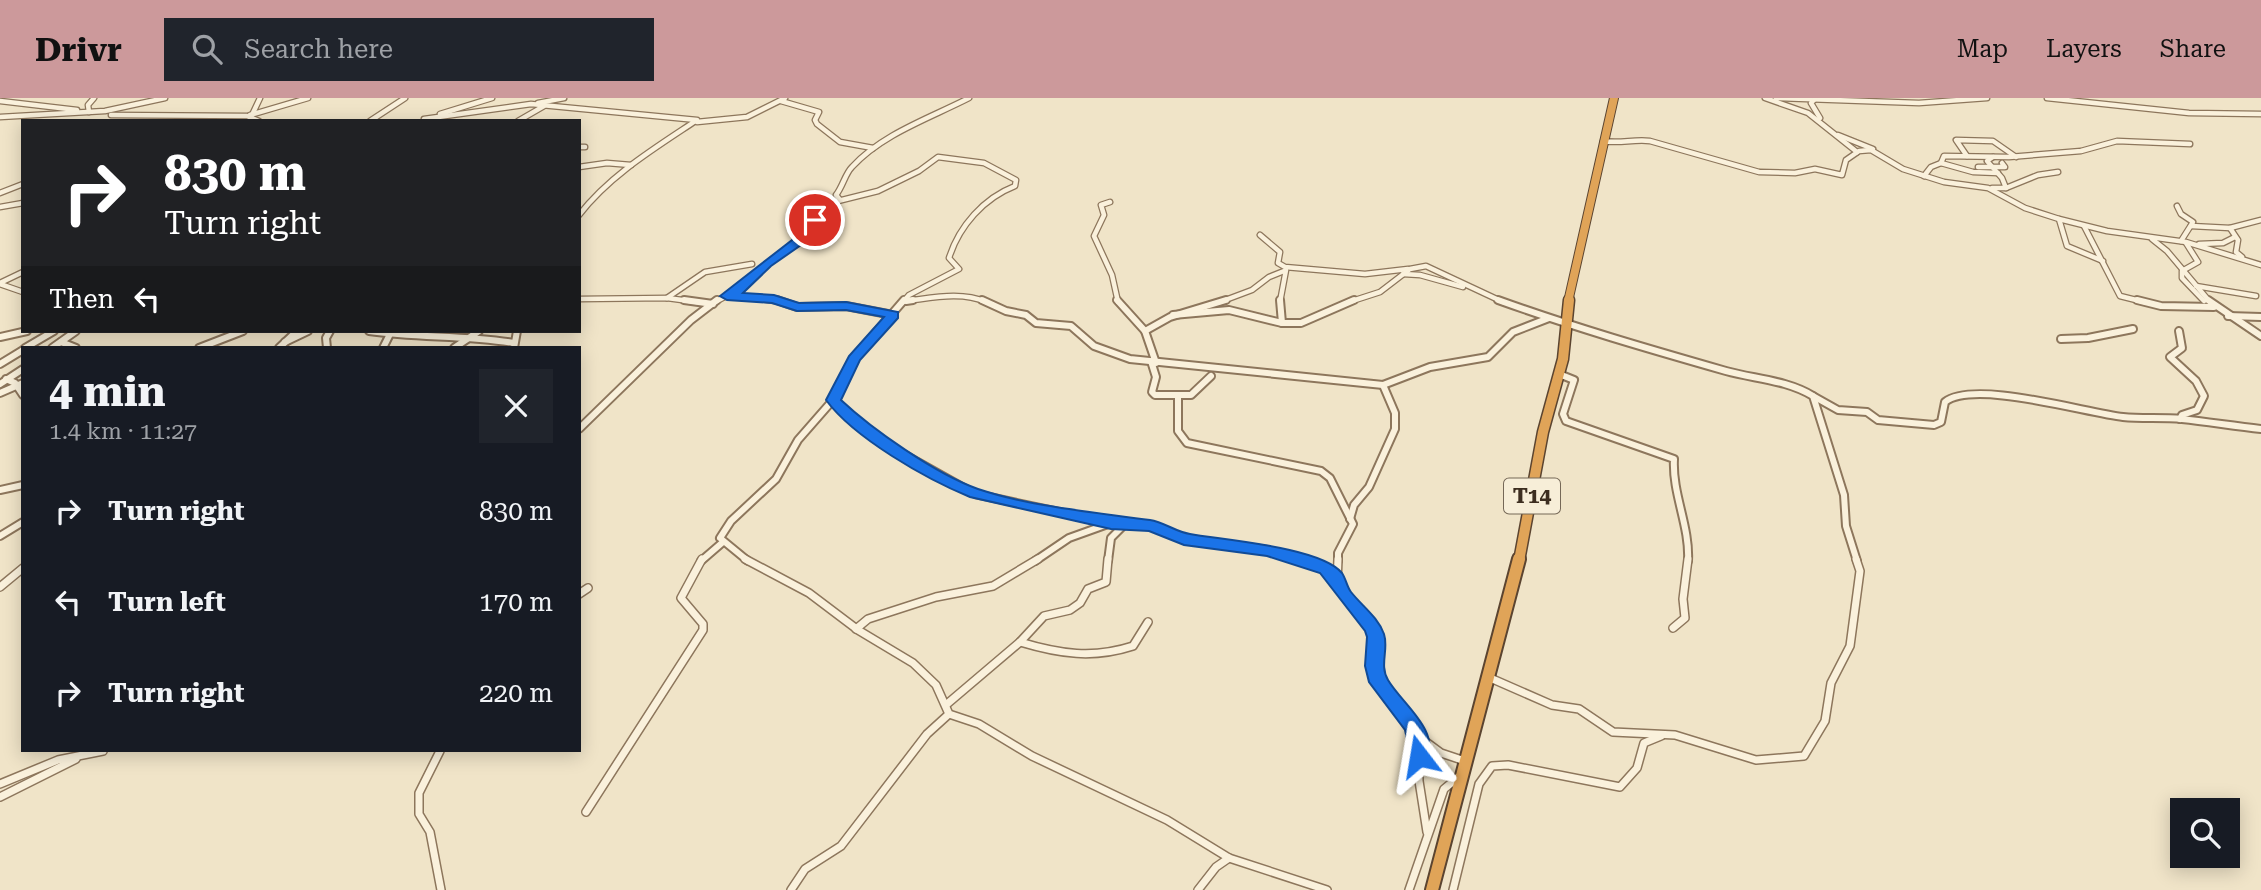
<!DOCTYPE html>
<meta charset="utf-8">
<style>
body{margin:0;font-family:"Roboto Serif",serif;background:#20242c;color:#f1f3f6;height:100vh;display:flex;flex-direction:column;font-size:26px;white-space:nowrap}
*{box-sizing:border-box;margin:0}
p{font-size:23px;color:#9ea1a6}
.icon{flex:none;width:38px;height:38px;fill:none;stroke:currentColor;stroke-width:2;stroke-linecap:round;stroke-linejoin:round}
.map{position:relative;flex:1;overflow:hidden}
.side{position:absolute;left:21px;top:248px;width:560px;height:406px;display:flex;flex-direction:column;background:#171b24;border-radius:0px;box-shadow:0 4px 18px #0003}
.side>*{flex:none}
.hud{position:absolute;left:21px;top:21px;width:560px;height:214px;border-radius:0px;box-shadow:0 4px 18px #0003;background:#202124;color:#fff;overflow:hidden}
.fabs{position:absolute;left:2170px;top:700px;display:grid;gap:14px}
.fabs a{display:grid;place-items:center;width:70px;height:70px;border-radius:0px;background:#171b24;box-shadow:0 4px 18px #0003;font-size:35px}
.pin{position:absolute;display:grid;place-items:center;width:60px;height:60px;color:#fff;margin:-30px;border:4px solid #fff;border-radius:50%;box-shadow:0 2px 7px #0007}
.me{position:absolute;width:77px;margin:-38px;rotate:346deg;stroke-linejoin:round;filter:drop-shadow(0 0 5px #0008)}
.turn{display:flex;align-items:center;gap:24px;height:147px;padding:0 28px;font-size:32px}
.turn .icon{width:91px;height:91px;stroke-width:2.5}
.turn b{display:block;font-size:49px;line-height:60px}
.then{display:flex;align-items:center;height:66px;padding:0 28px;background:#0003;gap:14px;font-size:26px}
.round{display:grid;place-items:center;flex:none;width:74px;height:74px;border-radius:0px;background:#20242c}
.headline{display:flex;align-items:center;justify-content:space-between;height:119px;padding:0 28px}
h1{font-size:42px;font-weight:700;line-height:52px}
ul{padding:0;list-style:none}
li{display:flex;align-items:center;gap:21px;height:91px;padding:0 28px}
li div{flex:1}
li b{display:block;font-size:26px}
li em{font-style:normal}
header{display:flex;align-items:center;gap:42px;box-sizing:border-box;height:98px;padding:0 35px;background:#cc999b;color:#111}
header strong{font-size:33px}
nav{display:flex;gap:38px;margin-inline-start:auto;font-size:24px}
.search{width:490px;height:63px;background:#20242c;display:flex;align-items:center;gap:18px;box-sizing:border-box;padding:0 24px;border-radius:0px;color:#9ea1a6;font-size:26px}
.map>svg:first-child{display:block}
</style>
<header>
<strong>Drivr</strong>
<div class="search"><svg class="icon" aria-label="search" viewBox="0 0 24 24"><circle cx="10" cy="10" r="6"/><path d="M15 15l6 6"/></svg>Search here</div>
<nav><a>Map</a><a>Layers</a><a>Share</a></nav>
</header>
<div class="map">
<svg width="2261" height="792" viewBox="0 0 2261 792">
<rect width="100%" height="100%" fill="#f0e4c8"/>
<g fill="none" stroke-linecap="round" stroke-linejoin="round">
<g stroke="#8d765c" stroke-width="7">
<g id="street-far2">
<polyline points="1765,0 1808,15 1857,54"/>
<polyline points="1776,0 1919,5 1987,0"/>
<polyline points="2047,0 2189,15 2261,16"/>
<polyline points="1815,1 1811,5 1820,20"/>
<polyline points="0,3 77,12"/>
<polyline points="781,3 819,14 815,22 817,26 840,44 873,50"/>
<polyline points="538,5 564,0"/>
<polyline points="89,14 88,7 94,0"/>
<polyline points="440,16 492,0"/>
<polyline points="111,17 247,18 259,23"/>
<polyline points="250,17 308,0"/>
<polyline points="252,17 260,0"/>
<polyline points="0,19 105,13 165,0"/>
<path d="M424,21L531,6L697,22C655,50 610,77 579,117"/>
<polyline points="370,23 405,0"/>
<polyline points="518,23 544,8"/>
<polyline points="697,24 747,19 785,0"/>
<polyline points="1838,37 1873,51"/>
<path d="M1603,43C1620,46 1633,41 1650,43L1759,74L1795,75L1815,71L1842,77L1846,62L1859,53L1871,52L1903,71L1944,84L1988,90L2025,110L2059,121L2107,133L2186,144L2261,167"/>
<polyline points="579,49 585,49"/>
<polyline points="1967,58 1956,42 1993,43 2016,59"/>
<polyline points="1941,65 1973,74 1998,75"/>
<polyline points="579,69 607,65 631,67"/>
<polyline points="1978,69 2005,69 2002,65"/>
<polyline points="1924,78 1931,69 1941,65 1944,58 2009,59 2081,53 2117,43 2190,46"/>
<polyline points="1992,90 2006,90 2002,80 1987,63 1993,59"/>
<polyline points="2006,90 2038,77 2058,74"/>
<polyline points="0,95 23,86"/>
<path d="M840,102L836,97C843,88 845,76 852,69C882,36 930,20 969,0"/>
<polyline points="1110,104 1101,107 1104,117 1094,138 1112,177 1118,204"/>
<polyline points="2177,108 2181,116 2193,124 2181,143"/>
<polyline points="0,109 23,105"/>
<polyline points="2059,121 2067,148 2103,163"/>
<polyline points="2084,128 2120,198 2144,204"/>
<polyline points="2191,128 2230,130"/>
<polyline points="1260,137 1280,154 1278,165 1285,169 1365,176 1408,171"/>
<polyline points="2152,141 2167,153 2210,204"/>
<polyline points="2186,145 2198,164 2182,173 2182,180 2204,203"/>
<polyline points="2199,146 2223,145 2235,139"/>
<polyline points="2242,159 2236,154 2238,142 2230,130 2261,122"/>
<polyline points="1403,176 1420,177 1463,189"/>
<polyline points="0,185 23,174"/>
<polyline points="0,186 23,194"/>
<polyline points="2196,188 2256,198"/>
<polyline points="732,197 782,204"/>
<polyline points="667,200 705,174 752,166"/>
<polyline points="579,201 667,200 697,204"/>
<path d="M906,203C932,200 961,193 986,204"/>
<path d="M715,204L740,191L766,166L797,144L830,105L878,93L919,73L938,59L984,65L1016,82L1015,88C984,100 959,128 949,160L959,171L909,197L903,204"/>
<polyline points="1220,204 1252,192 1269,179 1284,173"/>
<polyline points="1280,204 1286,172"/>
<polyline points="1349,204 1380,194 1410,171 1426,168 1503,204"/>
</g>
</g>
<g stroke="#8d765c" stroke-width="10">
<g id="street-far1">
<polyline points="684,202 713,206"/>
<polyline points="777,202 797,209 846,208 893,217"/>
<polyline points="982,202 1006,213 1026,217 1036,225 1071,228 1094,248 1130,261 1383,287 1430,269 1488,259 1513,234 1549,220"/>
<polyline points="1117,202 1145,233 1156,265"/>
<polyline points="1280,202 1282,225"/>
<path d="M1498,202C1573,229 1649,251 1726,273C1755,281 1787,282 1813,298L1844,397L1846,428L1857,463"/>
<polyline points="2137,202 2161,208 2214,209"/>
<polyline points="2208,202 2261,238"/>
<polyline points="906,203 913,202"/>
<polyline points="1173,217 1229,212 1282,225 1301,225 1354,202"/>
<polyline points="2228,218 2261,219"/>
<path d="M369,233C417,240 466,237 514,245"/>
<polyline points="1145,233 1170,219 1226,202"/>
<polyline points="2179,233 2182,250 2170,259 2196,283 2204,298 2197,312 2182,317 2180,321"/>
<polyline points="0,239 27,233"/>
<polyline points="2061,241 2088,240 2133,231"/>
<polyline points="61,244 76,250"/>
<polyline points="285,244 308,233"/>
<polyline points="25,250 54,233"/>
<polyline points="52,250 76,233"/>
<polyline points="199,250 243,233"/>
<polyline points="279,250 297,233"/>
<polyline points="327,250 326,240 330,233"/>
<polyline points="383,250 390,236"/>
<polyline points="454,250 479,233"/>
<polyline points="514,250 517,233"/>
<polyline points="1151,263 1156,279 1152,294 1155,297 1191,297 1211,278"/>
<polyline points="0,266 23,252"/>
<path d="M1559,276L1574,282L1563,316L1566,323L1674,361C1672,396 1690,428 1688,463"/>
<polyline points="6,281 15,285 23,297"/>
<polyline points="0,286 23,271"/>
<polyline points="0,295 23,285"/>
<polyline points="1178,298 1178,333 1187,345 1321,373 1330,380 1353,426 1338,455 1338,463"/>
<path d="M1813,298L1838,312L1867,314L1878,322L1934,327L1941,324L1945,304C1974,281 2086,315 2123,319C2142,321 2162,319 2182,321C2208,324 2235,328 2261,331"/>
<polyline points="833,302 875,340 975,396 1111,425 1151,428 1184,441 1268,452 1303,463"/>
<polyline points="579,331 691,222 717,202"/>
<polyline points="0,392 23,387"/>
<polyline points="1350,421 1354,407 1369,389 1395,331 1395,315 1383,287"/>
<polyline points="0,438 23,424"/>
<polyline points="701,463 723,444"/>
<polyline points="748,463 720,440 731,423 776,381 798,342 833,302 853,261 904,202"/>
<polyline points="1035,463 1069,440 1108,426"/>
<polyline points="1108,463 1111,440 1125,426"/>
</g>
</g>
<g stroke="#8d765c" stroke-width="10">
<g id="street">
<polyline points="745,461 809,495 858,532 913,565 936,587 949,616 979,626 1032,658 1167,722 1229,760 1327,792"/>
<polyline points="1298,461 1317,467 1335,479"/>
<polyline points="1338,461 1337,485 1376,539 1374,568 1379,584 1418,637 1419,683 1427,734"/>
<polyline points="0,489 23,470"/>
<polyline points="579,496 588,490"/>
<polyline points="1673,530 1685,520 1683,501 1688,461"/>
<polyline points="856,531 868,521 936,499 993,488 1038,461"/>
<path d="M1020,544C1060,556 1093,561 1133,548L1148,524"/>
<polyline points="1488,579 1552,607 1579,611 1613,634 1675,637 1756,662 1804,658 1825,623 1831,585 1850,548 1860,473 1856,461"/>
<polyline points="947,606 1020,544 1044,518 1070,512 1080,505 1088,491 1106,484 1108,461"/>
<polyline points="1418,638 1441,655 1465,663"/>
<polyline points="440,653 419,695 419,716 430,734 441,792"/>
<polyline points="0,686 58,662 103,653"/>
<polyline points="0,699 76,661"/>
<polyline points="586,714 703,532 703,526 681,500 702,461"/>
<polyline points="791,792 805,771 841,748 927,636 949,616"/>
<polyline points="1198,792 1216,769 1229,760"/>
<polyline points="1409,792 1444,691 1461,677"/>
<polyline points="1453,792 1479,686 1492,668 1508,667 1620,689 1637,670 1644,645 1661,638"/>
</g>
</g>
<g stroke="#5b4430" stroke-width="10">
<polyline id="highway-far2" points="1568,204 1614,0"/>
</g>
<g stroke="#5b4430" stroke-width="13">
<polyline id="highway-far1" points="1519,463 1543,334 1563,261 1569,202"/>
</g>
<g stroke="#5b4430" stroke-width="16">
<polyline id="highway" points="1432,792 1519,461"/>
</g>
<use href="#street-far2" stroke="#faf1dc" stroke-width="4.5"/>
<use href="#street-far1" stroke="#faf1dc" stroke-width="6"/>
<use href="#street" stroke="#faf1dc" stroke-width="7"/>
<use href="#highway-far2" stroke="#e0a458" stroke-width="8"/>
<use href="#highway-far1" stroke="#e0a458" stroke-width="10"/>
<use href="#highway" stroke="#e0a458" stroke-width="12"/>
</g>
<path fill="#1a73e8" stroke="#114b97" stroke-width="2" d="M811,120L821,122L801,147L771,168L743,195L774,197L799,205L846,204L898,214V220L860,262L841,302C873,332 936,376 978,391C1032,409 1093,414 1150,422C1164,424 1176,434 1190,436C1223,442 1321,449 1342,475C1346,481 1347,489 1351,494C1362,508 1378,519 1384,536C1389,551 1379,567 1388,582C1402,606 1442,633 1426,664H1412L1405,632L1369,584L1365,568L1367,539L1365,533L1320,475L1267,458L1184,447L1149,433L1111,431L970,399C926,381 854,340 826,302L849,258L884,219L846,212L797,213L772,205L727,202L720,198L792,142Z"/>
<g text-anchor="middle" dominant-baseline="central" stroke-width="5" stroke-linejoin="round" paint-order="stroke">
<rect fill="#f7eed8" stroke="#756857" stroke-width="2" x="1504" y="380.5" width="56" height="35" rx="5"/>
<g font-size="21" font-weight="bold" fill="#3d2e20">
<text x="1532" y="398">T14</text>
</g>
</g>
</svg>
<div class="fabs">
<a><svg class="icon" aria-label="search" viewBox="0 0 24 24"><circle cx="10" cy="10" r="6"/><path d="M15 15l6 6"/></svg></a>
</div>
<div class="pin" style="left:815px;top:122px;background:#d93025"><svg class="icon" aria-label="arrive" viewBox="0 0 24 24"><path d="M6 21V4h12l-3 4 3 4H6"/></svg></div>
<svg class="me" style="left:1419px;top:658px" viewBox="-20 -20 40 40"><path d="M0-17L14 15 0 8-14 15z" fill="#1a73e8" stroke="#fff" stroke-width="4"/></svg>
<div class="hud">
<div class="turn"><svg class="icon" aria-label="right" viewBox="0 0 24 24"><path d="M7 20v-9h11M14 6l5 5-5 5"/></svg><div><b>830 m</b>Turn right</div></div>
<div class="then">Then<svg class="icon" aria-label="left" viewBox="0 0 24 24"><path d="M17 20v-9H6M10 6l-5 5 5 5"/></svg></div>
</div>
<section class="side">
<div class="headline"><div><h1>4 min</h1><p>1.4 km · 11:27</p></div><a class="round"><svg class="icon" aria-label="close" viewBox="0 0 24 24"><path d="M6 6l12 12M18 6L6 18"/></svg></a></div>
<ul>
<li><svg class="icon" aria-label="right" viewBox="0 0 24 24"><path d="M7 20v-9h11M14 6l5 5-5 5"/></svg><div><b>Turn right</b></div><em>830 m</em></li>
<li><svg class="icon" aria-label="left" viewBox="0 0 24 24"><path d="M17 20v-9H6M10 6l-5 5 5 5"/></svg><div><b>Turn left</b></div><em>170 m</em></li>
<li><svg class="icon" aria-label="right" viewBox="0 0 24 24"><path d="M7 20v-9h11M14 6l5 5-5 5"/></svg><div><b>Turn right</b></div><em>220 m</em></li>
</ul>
</section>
</div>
